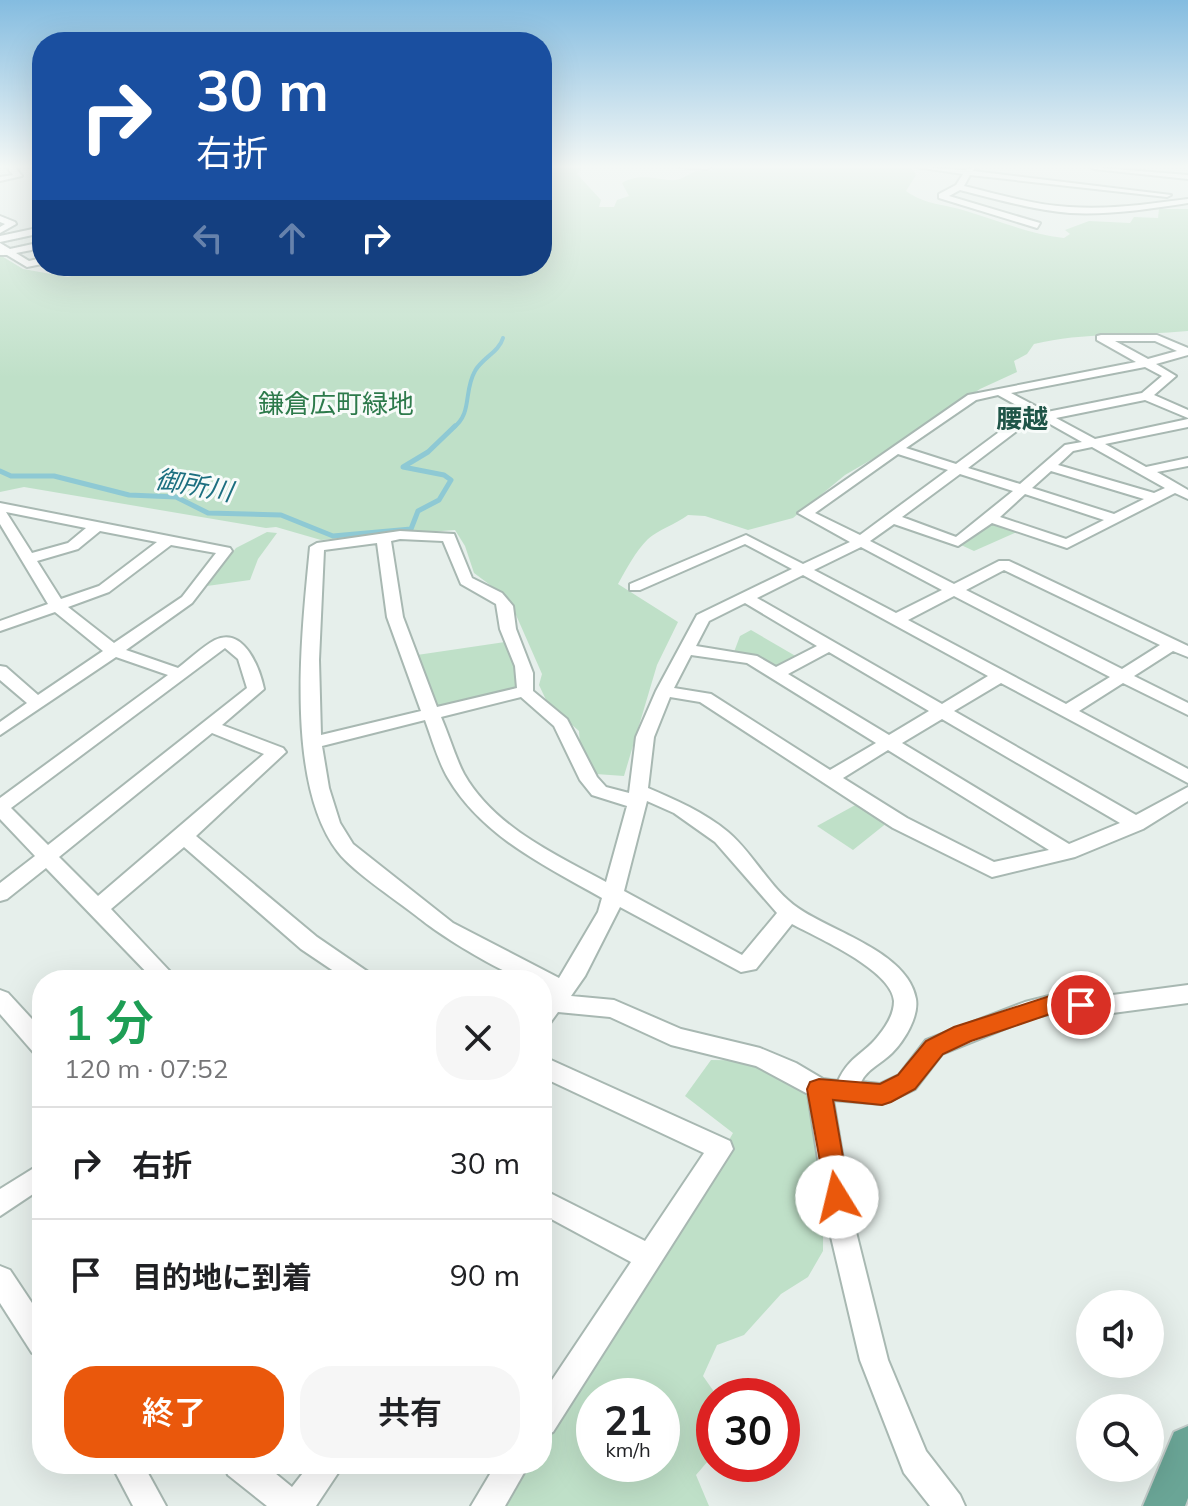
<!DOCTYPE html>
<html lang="ja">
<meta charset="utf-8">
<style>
body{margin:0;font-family:Mulish,"Noto Sans JP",sans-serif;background:#f6f6f6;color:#202124;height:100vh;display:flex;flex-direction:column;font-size:30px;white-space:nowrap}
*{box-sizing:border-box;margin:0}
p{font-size:26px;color:#757577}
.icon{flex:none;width:44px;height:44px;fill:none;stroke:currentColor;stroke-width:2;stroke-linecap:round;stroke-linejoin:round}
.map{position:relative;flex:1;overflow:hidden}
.drawer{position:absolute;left:32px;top:970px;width:520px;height:504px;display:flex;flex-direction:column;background:#fff;border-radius:32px;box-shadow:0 8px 32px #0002}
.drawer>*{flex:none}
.guide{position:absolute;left:32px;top:32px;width:520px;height:244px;border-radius:32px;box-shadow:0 8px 32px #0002;background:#1a4fa0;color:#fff;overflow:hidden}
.buttons{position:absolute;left:1076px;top:1290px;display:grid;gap:16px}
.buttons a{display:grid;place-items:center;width:88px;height:88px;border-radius:50%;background:#fff;box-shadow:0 8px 32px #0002;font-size:40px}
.speed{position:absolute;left:576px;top:1378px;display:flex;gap:16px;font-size:40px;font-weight:700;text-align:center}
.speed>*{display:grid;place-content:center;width:104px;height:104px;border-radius:50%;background:#fff;box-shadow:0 8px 32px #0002;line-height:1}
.speed small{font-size:20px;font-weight:400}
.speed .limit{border:12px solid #d22;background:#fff;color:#111}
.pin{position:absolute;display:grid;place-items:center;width:68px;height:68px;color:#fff;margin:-34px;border:4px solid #fff;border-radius:50%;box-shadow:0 2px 8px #0007}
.me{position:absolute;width:88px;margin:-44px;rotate:351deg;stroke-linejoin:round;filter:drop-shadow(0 0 6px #0008)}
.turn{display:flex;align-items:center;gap:28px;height:168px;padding:0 32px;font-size:36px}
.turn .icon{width:104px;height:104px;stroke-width:2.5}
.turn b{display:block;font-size:56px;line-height:68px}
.lanes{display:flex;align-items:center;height:76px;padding:0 32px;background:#0003;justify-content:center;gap:40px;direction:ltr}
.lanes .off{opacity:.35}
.round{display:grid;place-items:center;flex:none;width:84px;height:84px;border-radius:32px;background:#f6f6f6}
.head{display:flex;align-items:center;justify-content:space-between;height:136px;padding:0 32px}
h1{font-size:48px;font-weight:600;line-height:60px;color:#1e9e55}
.cta{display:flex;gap:16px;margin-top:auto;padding:16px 32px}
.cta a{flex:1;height:92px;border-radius:32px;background:#ea580c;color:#fff;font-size:32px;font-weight:600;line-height:92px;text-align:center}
.cta a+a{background:#f6f6f6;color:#202124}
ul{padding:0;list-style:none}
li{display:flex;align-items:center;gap:24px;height:112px;padding:0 32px;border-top:2px solid #e0e0e0}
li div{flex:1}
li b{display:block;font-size:30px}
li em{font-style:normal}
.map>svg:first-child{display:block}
</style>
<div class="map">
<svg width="1188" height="1506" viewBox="0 0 1188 1506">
<rect width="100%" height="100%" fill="#e6efeb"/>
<g fill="#bfe0c8" fill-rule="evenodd">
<path d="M542,167H582L577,174L601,200L599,207H614L617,200L629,196L622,183C643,170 667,184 680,179C695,173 690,170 711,171L713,167H903L912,168L916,175L906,191C925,205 945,204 966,211C1000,221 1029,234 1064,238L1070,234L1065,230L1089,221L1130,223L1134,217L1158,218L1159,209H1188V331C1136,336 1084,332 1034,344L1027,354L1014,361L1017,372L980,389L895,446L845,475L793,518L748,530L705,516L688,515C676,524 658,530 648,539C635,552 627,568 618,584L678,622L657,665L624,776L582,773L579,731L548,704L539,685L542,674L509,599L474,573L465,546L455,530L321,540L276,527L266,528L24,487L0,492V255L23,269L68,277L85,272L86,267L89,266H542Z"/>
<polygon points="990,523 1019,531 974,551 961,545"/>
<polygon points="267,532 277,533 258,559 250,580 207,586 236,548"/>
<path d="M751,630L799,658C770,673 763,663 734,652L740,636Z"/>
<polygon points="505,642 516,660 521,684 516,689 445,706 437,705 417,655"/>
<polygon points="859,803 888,822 853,850 817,826"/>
<path d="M711,1060L779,1061L824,1096L823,1251L808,1277L781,1294L744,1335L717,1345L703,1376L717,1396H714V1454L696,1475L709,1506H501L528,1464H542V1443L663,1255L733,1133L685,1096ZM594,1396H662V1464H594Z"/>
</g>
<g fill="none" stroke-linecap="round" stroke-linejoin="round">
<path stroke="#8ec9d4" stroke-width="4" d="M453,428C473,413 463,392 475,371C482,358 499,352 503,338"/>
<polyline stroke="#8ec9d4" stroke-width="5" points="0,471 11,476 54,476 129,495 176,497 208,513 281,515 333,536 411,529 418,511 439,500 451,480 444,475 403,467 428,452 455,426"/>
<g stroke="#a8b8b2" stroke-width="4">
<g id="minor">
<polygon points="7,167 15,167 22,176 0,181 0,177 13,175"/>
<polygon points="33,167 41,167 42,175"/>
<polygon points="680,167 711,167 707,169"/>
<path d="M916,167L965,170L975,167L973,171L1171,195L1167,197L970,175L964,186C998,194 1033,205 1069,207C1109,210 1148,204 1188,199V203C1149,209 1110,215 1070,213C1033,210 996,199 960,190L949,196L1040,223L1037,228L939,198V194L956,185L963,174Z"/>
<polygon points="1090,167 1188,175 1188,179 1094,169"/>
<polygon points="0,216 15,222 16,224 0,233 0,227 5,224 0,222"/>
<polygon points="42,227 42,233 0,242 0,236"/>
<polygon points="42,242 42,248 16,253 29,261 42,258 42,264 27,267 7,255 0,255 0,243 10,249"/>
<path d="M1101,335H1157L1188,348V355L1156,364L1176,376L1154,395L1188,410V418L1145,400L1056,418L1095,439L1188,419V427L1105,444L1146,467L1188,458V466L1157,472L1188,490V499L1175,493L1067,548L992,523L958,546L894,524L870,541L954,584L999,561H1009L1188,646V657L1173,651L1134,676L1188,703V715L1123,683L1079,711L1188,769V783L1001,683L954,711L1136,815L1188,787V801L1143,829L1075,857L992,877L893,828L700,702L670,697L654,737L648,788C676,800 704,812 728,832C754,854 770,889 798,908C832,932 908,952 916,999C919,1017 904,1041 892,1053C882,1063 867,1069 861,1082L880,1084L899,1075L926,1040L1025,1002L1053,995L1105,996L1188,985V1003L1105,1014L1053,1013L1029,1019L942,1054L915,1089L890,1101L882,1104L833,1100L854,1224L888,1360L926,1451L960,1495L965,1506H930L904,1473L860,1360L828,1224L808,1094L756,1066L671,1045L610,1017L558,1012L550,1023L542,1026V1000L548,992L542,989V980C536,980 529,981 524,979C500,972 443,937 423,921C402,904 353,872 338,852C284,782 302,631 310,547L317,543L400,531L454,534L472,578L502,593L513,606L516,629L533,673V691L567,719L597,777L606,787L629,793L636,737L656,691L697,615L792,569L745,544L640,590H630V584L746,535L803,564L850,542L798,513L968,395L1136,362L1097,340V336ZM1115,341H1155L1177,351L1148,359ZM1145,367L1162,376L1142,393L1047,412L1011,393ZM998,395L1034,415L1018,418L956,464L906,448L976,400ZM1043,420L1082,442L1065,445L1020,484L968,468L1026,424ZM1092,447L1165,488L1154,493L1058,465L1073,451ZM898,454L948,470L860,535L815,513ZM1051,471L1144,499L1114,514L1032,488ZM960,474L1013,491L956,537L902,517ZM1025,494L1104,520L1066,539L1000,517ZM400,539L443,541L461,584L496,604L500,629L515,666L517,688L437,707L403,617L391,541ZM377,543L387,617L421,711L321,735L319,660L324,550ZM861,547L942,590L896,613L814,570ZM1004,570L1160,645L1122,669L966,590ZM803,575L988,676L942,704L757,598ZM954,596L1110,677L1066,704L908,620ZM745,603L817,646L776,667L757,656L696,646L709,621ZM829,652L929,711L889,735L788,674ZM691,655L747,663L876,743L830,770L711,694L674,688ZM521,697L554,726L580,780L592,795L627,806L606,882C556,855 494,827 464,774C455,757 449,735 441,717ZM942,719L1120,823L1069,844L902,743ZM425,720C432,739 438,761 448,778C482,836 545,866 602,898L598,912L559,978L453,923L353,844L340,823L329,788L322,746ZM888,750L1049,850L994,862L907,818L843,778ZM647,801L674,813L715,842L777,913L742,955L624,891ZM620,907L741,972L756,969L792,924C816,937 892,970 894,1001C894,1014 887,1025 879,1035C865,1054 850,1055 838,1081L823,1079L796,1063L760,1048L681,1029L614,1000L571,996L585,976Z"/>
<path d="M0,503L230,548L232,551L192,603L126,650L178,668C190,659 202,647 215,640C244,626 260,669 264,689L222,725L283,748L286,752L196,836L317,937L371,974L374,980H347L301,949L184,847L111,909L178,980H154L46,868L7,899L0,901V883L35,856L0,819V798L168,675L116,657L0,735V722L27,703L0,680V666L6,667L38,695L103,651L55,612L0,631V621L48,604L0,524ZM6,512L86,528L68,543L32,553ZM100,531L157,542L99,586L61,599L37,561L78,549ZM171,545L216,553L182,597L114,643L68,607L109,592ZM225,648L238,659L247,688L48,845L11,808ZM212,733L264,754L98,896L59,857Z"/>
<polygon points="0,990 8,993 42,1030 42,1055 34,1053 0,1014"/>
<polygon points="542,1056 730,1141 733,1149 553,1432 542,1436 542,1395 631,1262 542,1214 542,1189 645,1241 704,1153 542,1077"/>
<polygon points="42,1163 42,1188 0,1216 0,1189"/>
<polygon points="0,1266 10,1270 42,1318 42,1357 32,1353 0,1303"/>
<polygon points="111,1464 143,1464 166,1506 133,1506"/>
<polygon points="224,1464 264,1464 292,1487 310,1464 344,1464 316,1506 267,1506 228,1475"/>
<polygon points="496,1464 529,1464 505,1506 471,1506"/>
</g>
</g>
<g stroke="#c2cac8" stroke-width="4">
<polygon id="major" points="1188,1426 1188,1498 1185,1506 1143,1506 1174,1432"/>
</g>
<use href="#minor" fill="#fff" fill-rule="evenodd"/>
<use href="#major" fill="#6aa596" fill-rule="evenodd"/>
</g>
<linearGradient id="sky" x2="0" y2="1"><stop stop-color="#84bce0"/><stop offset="0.44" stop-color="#f4f8f6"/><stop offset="1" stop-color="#f4f8f6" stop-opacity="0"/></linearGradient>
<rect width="1188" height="378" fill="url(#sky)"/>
<polygon fill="#ea580c" stroke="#983908" stroke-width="2" points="1053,995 1089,998 1092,1005 1089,1011 1053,1013 971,1041 943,1054 915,1089 891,1102 882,1105 833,1100 850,1197 846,1206 837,1209 828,1206 807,1089 810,1082 819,1079 880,1084 898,1075 926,1041 954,1027"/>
<g text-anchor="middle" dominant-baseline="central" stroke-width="6" stroke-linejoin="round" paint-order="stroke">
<g font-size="26" fill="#2d7a4b" stroke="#f7fbf9">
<text x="336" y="403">鎌倉広町緑地</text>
</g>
<g font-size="26" font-weight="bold" fill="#1f5548" stroke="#f7fbf9">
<text x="1022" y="418">腰越</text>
</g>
<g font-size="26" font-style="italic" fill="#1c6f80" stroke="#f7fbf9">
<text transform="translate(194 485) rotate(10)">御所川</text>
</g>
</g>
</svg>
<div class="buttons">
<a><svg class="icon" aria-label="sound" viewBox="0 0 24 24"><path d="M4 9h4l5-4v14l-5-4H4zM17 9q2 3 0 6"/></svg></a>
<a><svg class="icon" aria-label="search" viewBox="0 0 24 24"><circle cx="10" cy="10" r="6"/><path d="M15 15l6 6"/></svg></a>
</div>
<div class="speed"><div>21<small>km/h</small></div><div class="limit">30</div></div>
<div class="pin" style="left:1081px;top:1005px;background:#d93025"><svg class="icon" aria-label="arrive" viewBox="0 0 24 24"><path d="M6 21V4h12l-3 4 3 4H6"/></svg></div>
<svg class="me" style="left:837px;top:1197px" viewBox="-20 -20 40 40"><circle r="19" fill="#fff"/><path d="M0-13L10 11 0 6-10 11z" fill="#ea580c"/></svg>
<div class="guide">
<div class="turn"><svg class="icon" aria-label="right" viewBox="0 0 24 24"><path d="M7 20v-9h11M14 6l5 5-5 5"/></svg><div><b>30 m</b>右折</div></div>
<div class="lanes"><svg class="icon off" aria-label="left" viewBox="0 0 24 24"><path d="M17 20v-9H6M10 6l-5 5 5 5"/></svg><svg class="icon off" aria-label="ahead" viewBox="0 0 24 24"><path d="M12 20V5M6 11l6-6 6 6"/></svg><svg class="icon" aria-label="right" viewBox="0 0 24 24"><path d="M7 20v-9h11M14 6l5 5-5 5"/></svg></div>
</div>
<section class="drawer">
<div class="head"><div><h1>1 分</h1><p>120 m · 07:52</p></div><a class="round"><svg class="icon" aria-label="close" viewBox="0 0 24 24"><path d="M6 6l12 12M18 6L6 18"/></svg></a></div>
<ul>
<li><svg class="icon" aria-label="right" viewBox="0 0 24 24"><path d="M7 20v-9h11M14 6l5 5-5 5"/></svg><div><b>右折</b></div><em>30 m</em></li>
<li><svg class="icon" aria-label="arrive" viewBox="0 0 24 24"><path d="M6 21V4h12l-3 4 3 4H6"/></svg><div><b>目的地に到着</b></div><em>90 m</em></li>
</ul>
<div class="cta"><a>終了</a><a>共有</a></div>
</section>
</div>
